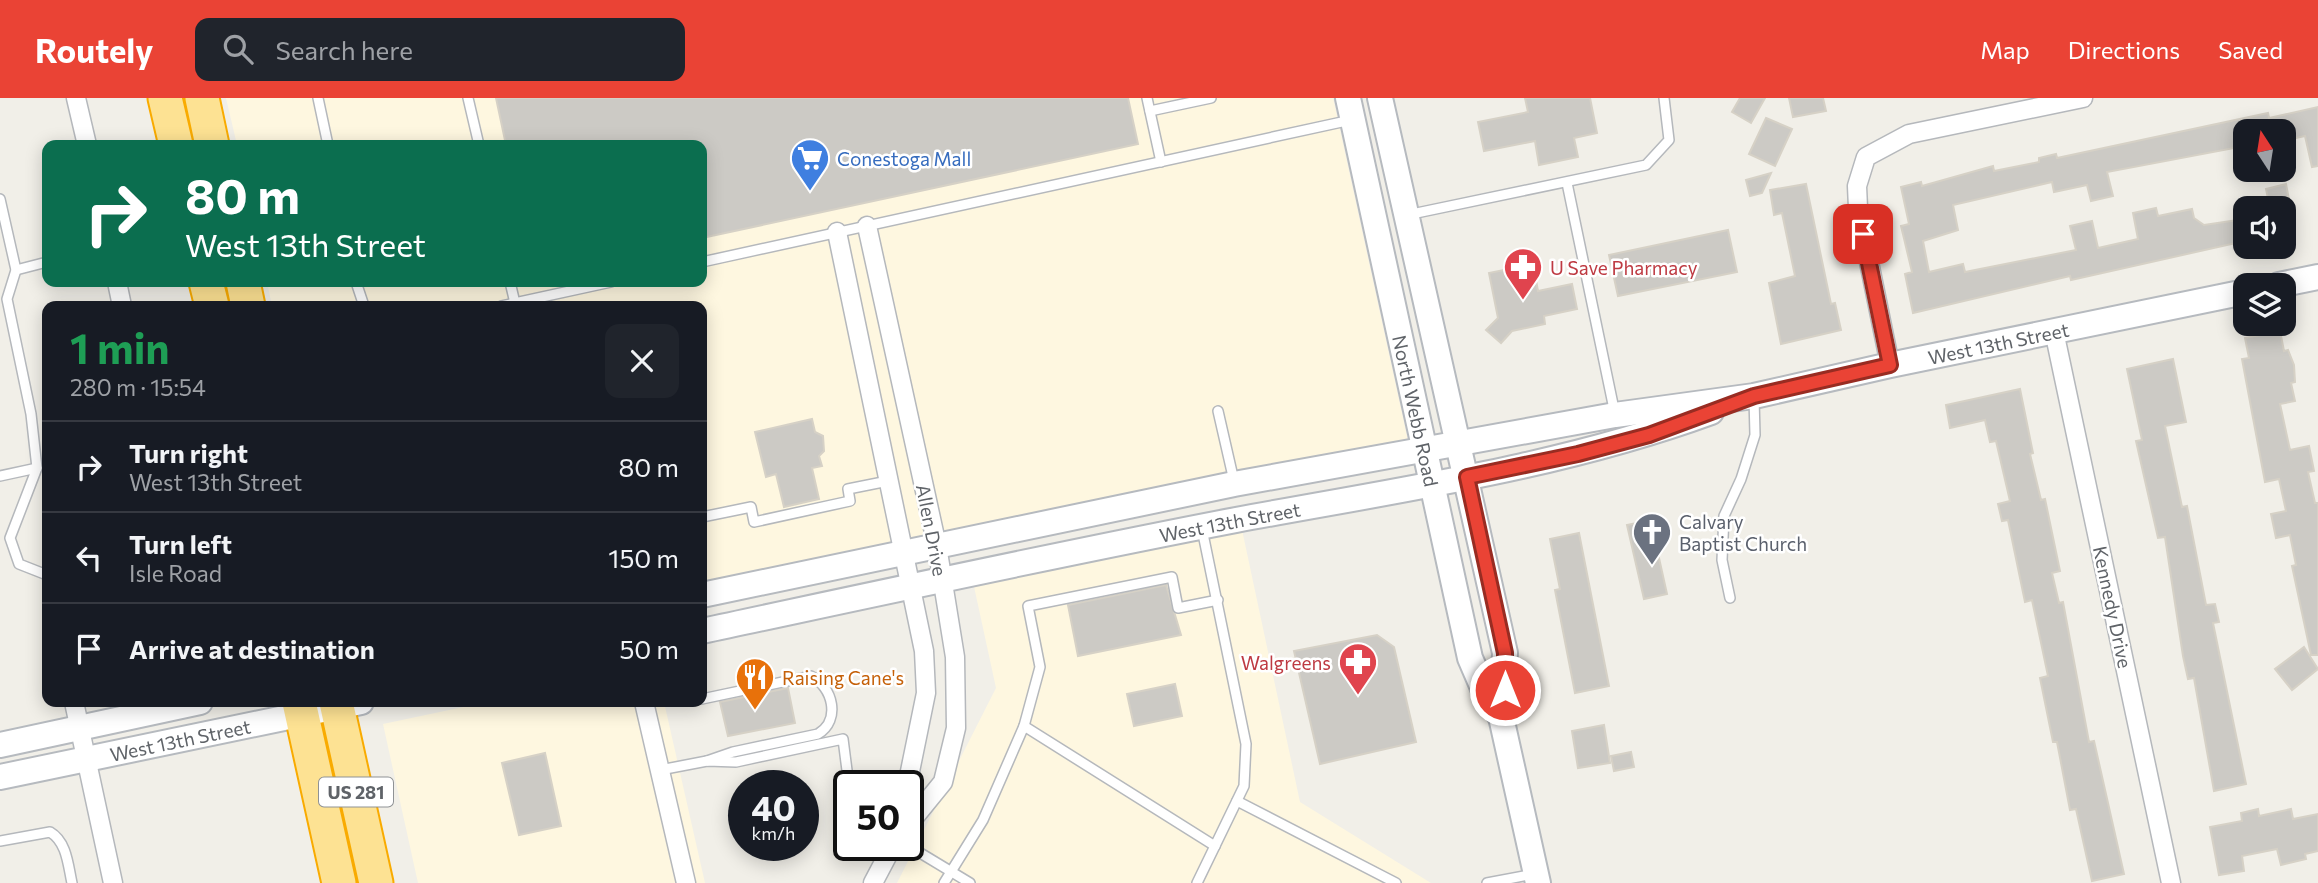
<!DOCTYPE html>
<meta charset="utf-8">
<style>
body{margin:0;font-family:Commissioner,sans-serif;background:#20242c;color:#f1f3f6;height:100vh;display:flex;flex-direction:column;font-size:26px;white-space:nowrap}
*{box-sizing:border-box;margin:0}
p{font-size:23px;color:#9ea1a6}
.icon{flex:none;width:38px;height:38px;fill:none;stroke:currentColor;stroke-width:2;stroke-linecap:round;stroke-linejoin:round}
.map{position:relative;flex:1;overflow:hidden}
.panel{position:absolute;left:42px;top:203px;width:665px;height:406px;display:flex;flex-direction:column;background:#171b24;border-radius:14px;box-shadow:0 4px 18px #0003}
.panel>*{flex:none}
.hud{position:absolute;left:42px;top:42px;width:665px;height:147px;border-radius:14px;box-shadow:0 4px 18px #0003;background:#0b6e4f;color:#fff;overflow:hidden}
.needle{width:46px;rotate:348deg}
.fabs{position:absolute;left:2233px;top:21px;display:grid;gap:14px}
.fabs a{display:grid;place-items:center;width:63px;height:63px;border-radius:14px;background:#171b24;box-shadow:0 4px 18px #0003;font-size:35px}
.speed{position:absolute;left:728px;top:672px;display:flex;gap:14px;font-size:35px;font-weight:700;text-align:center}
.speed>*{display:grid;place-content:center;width:91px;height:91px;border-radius:50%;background:#171b24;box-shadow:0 4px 18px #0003;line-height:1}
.speed small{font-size:18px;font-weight:400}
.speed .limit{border:4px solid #111;border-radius:10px;background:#fff;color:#111}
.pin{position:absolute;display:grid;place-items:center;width:60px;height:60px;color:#fff;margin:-30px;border-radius:14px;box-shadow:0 4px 10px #0006}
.me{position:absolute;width:77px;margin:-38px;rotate:0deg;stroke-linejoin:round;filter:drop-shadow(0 0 5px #0008)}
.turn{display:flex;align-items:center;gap:24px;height:147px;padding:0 28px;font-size:32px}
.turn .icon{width:91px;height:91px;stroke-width:2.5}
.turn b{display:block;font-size:49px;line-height:60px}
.round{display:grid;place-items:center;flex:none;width:74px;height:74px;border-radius:14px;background:#20242c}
.headline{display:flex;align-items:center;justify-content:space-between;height:119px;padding:0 28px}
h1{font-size:42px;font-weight:700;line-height:52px;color:#1e9e55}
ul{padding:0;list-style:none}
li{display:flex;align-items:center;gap:21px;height:91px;padding:0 28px;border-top:2px solid #363941}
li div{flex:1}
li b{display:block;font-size:26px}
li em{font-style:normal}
header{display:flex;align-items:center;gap:42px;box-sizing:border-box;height:98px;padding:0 35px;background:#ea4335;color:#fff}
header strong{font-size:33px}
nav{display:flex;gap:38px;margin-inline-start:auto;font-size:24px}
.search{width:490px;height:63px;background:#20242c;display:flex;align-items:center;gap:18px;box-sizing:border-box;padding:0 24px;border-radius:14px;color:#9ea1a6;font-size:26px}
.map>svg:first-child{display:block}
</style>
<header>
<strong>Routely</strong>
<div class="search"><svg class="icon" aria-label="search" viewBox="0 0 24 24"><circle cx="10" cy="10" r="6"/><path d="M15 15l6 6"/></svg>Search here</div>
<nav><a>Map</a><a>Directions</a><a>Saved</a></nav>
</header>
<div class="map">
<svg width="2318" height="785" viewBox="0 0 2318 785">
<rect width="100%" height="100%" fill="#f1efe8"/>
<g fill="#fef7e0">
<polygon points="226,0 1333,0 1408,343 702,490 702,208 272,208 267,184 702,184 702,47 237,47"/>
<polygon points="1241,427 1300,704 1431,785 897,785 996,590 973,484"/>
<polygon points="487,604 664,604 705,785 418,785 383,626"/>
</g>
<g fill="#cccac5" stroke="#d6d1c6" stroke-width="2">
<polygon points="496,0 1128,0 1138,46 702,140 702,47 506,47"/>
<polygon points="1525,0 1590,0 1597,35 1574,40 1578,59 1539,67 1535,43 1484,53 1478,24 1528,14"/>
<polygon points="1740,0 1765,0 1751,25 1732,14"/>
<polygon points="1789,0 1823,0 1826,13 1793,19"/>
<polygon points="2318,9 2318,68 2312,69 2305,38 2291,41 2289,33 2245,33 2245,48 2107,74 2113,98 2091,103 2087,87 2054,94 2052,84 1953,107 1958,132 1923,143 1929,174 1963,166 1965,174 2076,152 2070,128 2092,123 2098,150 2138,141 2133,115 2156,110 2158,118 2192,111 2194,120 2204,127 2245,121 2245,143 2071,182 2070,178 1913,215 1905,176 1912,174 1901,128 1909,126 1901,89 1921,84 1922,88 1993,68 1994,73 2039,64 2039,60 2056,56 2057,60 2268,15 2269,20"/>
<polygon points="1766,20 1792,31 1775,68 1749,56"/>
<polygon points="1771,75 1762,95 1750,98 1746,82"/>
<polygon points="1806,86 1831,206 1835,205 1841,232 1781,246 1769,185 1795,178 1782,115 1774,117 1770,92"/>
<polygon points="2286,86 2290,107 2270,110 2266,91"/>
<polygon points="1728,132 1737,174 1618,198 1609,157"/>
<polygon points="1533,166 1538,193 1572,186 1577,211 1544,218 1545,226 1512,233 1501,245 1486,232 1498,220 1489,175"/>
<polygon points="2280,233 2284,253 2288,252 2294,267 2295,284 2291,285 2295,303 2280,306 2290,352 2309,348 2314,373 2308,374 2315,405 2318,405 2318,557 2311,557 2292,468 2296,467 2290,437 2276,440 2271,416 2286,413 2279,381 2265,384 2242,261 2249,260 2245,240"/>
<polygon points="2173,261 2186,324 2165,328 2182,409 2187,408 2206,507 2215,506 2219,524 2213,525 2246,686 2214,693 2194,580 2188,581 2183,558 2165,439 2158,440 2136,343 2142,342 2127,271"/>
<polygon points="2020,291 2033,355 2030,356 2041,402 2045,401 2060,473 2052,475 2059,505 2063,504 2089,644 2094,643 2124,776 2092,783 2076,711 2070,712 2057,644 2053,644 2040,580 2048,578 2032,502 2025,504 2008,422 2002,423 1998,406 2010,403 1996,343 1990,344 1985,322 1950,330 1946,307"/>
<polygon points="812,321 815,334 823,338 824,353 819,358 822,368 812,370 819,401 784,409 776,376 766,379 755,334"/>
<polygon points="1651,422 1652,427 1656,427 1659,441 1655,442 1667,496 1644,501 1627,427"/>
<polygon points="1579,435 1609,588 1575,595 1555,492 1560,491 1550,441"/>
<polygon points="1166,487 1181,537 1078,558 1068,507"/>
<polygon points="1377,537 1394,549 1416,644 1320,666 1294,553"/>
<polygon points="2304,549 2318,571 2292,592 2275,571"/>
<polygon points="1175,586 1182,618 1134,628 1127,596"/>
<polygon points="788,590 795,625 728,638 720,604"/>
<polygon points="1604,627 1610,665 1578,670 1572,633"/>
<polygon points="1631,654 1634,669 1614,673 1611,658"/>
<polygon points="545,655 561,728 519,737 502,665"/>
<polygon points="2258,711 2259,718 2291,711 2293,721 2318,716 2318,753 2305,756 2306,761 2281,767 2277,751 2242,758 2244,773 2219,777 2210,729 2242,723 2241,715"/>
</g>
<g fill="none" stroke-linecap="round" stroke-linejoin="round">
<g stroke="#b5b8bc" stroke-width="12">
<g id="lane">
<polyline points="318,0 328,47"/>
<polyline points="468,0 479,47"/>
<polyline points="1147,0 1161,64"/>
<polyline points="1150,13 1211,0"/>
<polyline points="1567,85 1615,316"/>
<polyline points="0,101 16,172 7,201 31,316 37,370 10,440 19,466 47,477"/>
<polyline points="1407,117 1646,67 1669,42 1664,0"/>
<polyline points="702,164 1351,22"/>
<polyline points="16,172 47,164"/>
<polyline points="356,184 364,208"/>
<polyline points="510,184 515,205"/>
<polyline points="501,208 611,184"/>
<polyline points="1218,313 1234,383"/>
<polyline points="0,378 37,370"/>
<polyline points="702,419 751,409 754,424 850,403 848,391 888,383"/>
<polyline points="1730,500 1722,462 1724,418 1741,381 1755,337 1754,300"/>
<path d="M702,601L811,578C833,589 841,622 818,636L733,654L707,663"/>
<polyline points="1024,628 1040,569 1028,508 1172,479 1178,510 1218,502"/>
<polyline points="660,672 707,663 736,664 843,641 849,688"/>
<polyline points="849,692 849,715"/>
<polyline points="1237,703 1396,785"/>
<path d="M0,743L50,734C67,744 68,767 72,785"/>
<polyline points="907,747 970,785"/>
<polyline points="944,785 983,722 1024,628 1215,748"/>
<polyline points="1197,785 1244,688 1246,646 1202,431"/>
<polyline points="1487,785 1534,776"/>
</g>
</g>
<g stroke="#b5b8bc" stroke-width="21">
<g id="street">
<polyline points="76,0 87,47"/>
<polyline points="867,128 937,448 955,559 956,630 943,684 908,727"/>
<polyline points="837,134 924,553 926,595 907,688"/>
<polyline points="117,184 122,208"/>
<polyline points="2054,233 2171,785"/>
<polyline points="1890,267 1858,110 1857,88 1866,59 1909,36 2083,0"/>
<polyline points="74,604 113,785"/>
<polyline points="644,604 686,785"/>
<polyline points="873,785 893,747"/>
</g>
</g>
<g stroke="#b6babf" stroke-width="28">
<g id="secondary">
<path id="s1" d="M1348,0L1470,560L1486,597L1501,619"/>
<polyline points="1380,0 1505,555 1501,619 1538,785"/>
<polyline points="2279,187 2318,179"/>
<path id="s2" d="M702,497L1234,386L1615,317L1754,298L1890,267L2245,194"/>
<path id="s3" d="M702,533C880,495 1058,456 1236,422C1396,392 1558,370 1711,314"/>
<polyline points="0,647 200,604"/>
<path id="s4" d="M0,679L361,604"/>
</g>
</g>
<g stroke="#f9ab00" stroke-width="37">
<g id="highway">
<polyline points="165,0 176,47"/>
<polyline points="202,0 212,47"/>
<polyline points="206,184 212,208"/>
<polyline points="243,184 248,208"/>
<polyline points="299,604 339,785"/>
<polyline points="336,604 376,785"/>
</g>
</g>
<use href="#lane" stroke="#fff" stroke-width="9"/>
<use href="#street" stroke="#fff" stroke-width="18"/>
<use href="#secondary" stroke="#fff" stroke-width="24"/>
<use href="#highway" stroke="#fde293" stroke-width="33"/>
</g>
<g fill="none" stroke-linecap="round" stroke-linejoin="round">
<g stroke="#982c22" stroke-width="18">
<polyline id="route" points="1505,592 1505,555 1467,379 1578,356 1649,337 1754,298 1890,267 1863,136"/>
</g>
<use href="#route" stroke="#ea4335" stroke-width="12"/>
</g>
<defs>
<g id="supermarket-pin" transform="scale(2.0125)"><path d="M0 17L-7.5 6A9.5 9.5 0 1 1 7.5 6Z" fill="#3f7fe0" stroke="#fff"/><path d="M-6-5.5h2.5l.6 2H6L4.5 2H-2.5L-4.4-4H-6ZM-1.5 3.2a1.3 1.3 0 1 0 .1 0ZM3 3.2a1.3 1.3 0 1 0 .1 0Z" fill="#fff"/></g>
<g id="pharmacy-pin" transform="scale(2.0125)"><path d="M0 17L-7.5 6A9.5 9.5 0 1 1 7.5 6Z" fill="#e0444e" stroke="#fff"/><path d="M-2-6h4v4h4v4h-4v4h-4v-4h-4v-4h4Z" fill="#fff"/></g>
<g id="church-pin" transform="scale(2.0125)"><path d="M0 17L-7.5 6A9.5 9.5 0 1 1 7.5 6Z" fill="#6b7280" stroke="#fff"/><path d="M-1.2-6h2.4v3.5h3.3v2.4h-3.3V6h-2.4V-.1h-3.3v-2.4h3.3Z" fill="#fff"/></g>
<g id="restaurant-pin" transform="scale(2.0125)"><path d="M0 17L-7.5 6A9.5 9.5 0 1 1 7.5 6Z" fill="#e8710a" stroke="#fff"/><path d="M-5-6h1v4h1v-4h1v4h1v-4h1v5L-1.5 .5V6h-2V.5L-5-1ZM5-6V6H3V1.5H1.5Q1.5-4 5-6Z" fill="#fff"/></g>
</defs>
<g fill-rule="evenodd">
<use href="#supermarket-pin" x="810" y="60"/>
<use href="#pharmacy-pin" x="1523" y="169"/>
<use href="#church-pin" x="1652" y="434"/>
<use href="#pharmacy-pin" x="1358" y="564"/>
<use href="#restaurant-pin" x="755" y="579"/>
</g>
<g text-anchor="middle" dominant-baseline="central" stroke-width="5" stroke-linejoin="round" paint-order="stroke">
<rect fill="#fff" stroke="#8f9295" stroke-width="2" x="319" y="679.5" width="74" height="29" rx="5"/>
<g font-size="18" font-weight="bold" fill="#5f6368">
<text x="356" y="694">US 281</text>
</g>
<g font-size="19" fill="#366cbe" stroke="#fff" text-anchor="start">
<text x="837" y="60">Conestoga Mall</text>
</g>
<g font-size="19" fill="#be3a42" stroke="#fff" text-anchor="start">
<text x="1550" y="169">U Save Pharmacy</text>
<text x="1331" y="564" text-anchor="end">Walgreens</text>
</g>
<g font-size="19" fill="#5f6368" stroke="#fff">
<text stroke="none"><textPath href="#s2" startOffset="1321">West 13th Street</textPath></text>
<text stroke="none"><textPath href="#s1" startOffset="320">North Webb Road</textPath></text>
<text stroke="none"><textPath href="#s3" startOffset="539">West 13th Street</textPath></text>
<text transform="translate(932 432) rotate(79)">Allen Drive</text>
<text transform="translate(2113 509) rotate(78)">Kennedy Drive</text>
<text stroke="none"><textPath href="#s4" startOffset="184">West 13th Street</textPath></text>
</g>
<g font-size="19" fill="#5b616d" stroke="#fff" text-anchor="start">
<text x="1679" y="423">Calvary<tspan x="1679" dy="22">Baptist Church</tspan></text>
</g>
<g font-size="19" fill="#c56008" stroke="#fff" text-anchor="start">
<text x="782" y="579">Raising Cane's</text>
</g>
</g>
</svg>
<div class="fabs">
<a><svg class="needle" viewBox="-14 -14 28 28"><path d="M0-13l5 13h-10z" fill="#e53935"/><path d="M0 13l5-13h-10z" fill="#9ea1a6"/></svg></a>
<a><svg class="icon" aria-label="sound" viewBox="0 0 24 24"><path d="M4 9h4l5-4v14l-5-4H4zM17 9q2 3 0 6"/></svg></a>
<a><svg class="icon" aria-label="layers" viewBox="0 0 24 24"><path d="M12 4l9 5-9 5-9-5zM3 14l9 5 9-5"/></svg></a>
</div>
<div class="speed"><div>40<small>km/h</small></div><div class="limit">50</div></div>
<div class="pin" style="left:1863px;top:136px;background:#d93025"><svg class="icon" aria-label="arrive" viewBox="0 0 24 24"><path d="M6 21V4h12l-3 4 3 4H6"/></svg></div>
<svg class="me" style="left:1505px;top:592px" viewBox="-20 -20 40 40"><circle r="17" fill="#ea4335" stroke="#fff" stroke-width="3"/><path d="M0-11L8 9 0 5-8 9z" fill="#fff"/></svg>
<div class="hud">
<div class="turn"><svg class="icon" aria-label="right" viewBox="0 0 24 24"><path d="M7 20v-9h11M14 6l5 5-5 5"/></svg><div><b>80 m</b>West 13th Street</div></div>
</div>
<section class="panel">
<div class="headline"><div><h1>1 min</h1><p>280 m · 15:54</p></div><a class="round"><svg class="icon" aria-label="close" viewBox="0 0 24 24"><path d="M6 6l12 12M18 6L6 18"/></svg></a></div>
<ul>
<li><svg class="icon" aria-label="right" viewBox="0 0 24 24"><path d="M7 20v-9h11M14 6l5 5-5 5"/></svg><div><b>Turn right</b><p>West 13th Street</p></div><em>80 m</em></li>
<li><svg class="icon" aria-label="left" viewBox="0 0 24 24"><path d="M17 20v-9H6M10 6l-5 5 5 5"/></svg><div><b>Turn left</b><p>Isle Road</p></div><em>150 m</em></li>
<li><svg class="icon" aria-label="arrive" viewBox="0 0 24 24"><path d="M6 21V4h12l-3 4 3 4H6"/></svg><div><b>Arrive at destination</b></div><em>50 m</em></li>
</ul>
</section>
</div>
